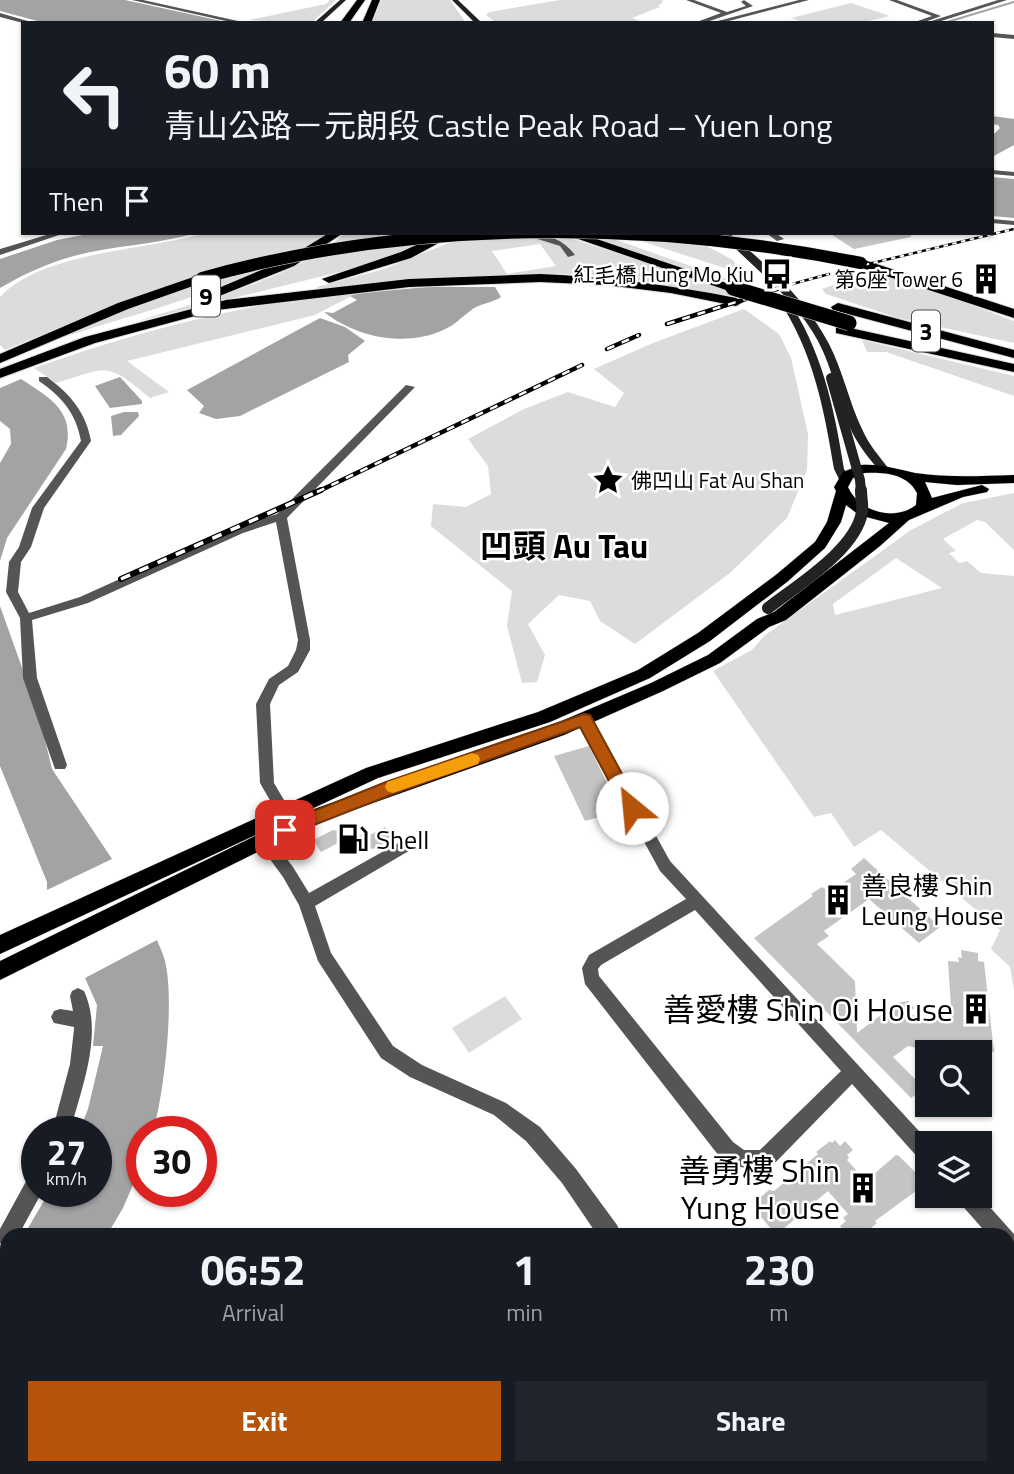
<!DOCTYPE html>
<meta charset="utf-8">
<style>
body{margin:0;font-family:"Titillium Web","Noto Sans TC",sans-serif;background:#20242c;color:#f1f3f6;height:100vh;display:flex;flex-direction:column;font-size:26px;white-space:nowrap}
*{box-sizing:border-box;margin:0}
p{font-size:23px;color:#9ea1a6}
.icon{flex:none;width:38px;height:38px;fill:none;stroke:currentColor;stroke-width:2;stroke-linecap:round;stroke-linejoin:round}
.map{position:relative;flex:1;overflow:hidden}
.panel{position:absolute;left:0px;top:1228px;width:1015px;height:247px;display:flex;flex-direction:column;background:#171b24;border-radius:21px 21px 0 0;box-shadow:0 2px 5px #0004}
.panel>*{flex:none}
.top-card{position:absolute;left:21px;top:21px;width:973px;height:214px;border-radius:0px;box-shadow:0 2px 5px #0004;background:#171b24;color:#f1f3f6;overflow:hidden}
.controls{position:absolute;left:915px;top:1040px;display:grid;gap:14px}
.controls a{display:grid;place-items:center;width:77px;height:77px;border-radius:0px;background:#171b24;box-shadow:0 2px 5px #0004;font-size:35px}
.speed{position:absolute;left:21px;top:1116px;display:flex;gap:14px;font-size:35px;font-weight:700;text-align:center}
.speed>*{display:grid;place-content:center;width:91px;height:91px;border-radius:50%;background:#171b24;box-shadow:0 2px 5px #0004;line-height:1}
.speed small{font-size:18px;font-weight:400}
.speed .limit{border:10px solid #d22;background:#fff;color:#111}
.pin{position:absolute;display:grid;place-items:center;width:60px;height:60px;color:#fff;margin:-30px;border-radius:14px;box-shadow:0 4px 10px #0006}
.me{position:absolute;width:77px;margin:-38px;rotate:332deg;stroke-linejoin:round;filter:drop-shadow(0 0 5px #0008)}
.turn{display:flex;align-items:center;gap:24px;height:147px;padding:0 28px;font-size:32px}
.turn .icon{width:91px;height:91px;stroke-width:2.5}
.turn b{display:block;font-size:49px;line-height:60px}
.then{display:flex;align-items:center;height:66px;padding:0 28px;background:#0003;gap:14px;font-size:26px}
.eta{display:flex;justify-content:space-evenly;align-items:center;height:119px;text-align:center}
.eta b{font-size:42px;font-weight:700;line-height:49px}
.button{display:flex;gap:14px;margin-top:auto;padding:14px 28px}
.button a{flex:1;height:80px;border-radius:0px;background:#b45309;color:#fff;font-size:28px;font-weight:700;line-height:80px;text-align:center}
.button a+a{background:#20242c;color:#f1f3f6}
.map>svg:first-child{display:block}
</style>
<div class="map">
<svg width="1014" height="1474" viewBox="0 0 1014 1474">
<rect width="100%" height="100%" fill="#fff"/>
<g fill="#dcdcdc" fill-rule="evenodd">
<polygon points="330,0 336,0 311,23 249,20 326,4"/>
<polygon points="381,0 450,0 466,23 372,23"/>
<polygon points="560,0 662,0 663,2 658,6 660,7 632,18 641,22 638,23 497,23 486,15 489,12"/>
<path d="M851,3L890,16C860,24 821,29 791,18Z"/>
<path d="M205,233H328C313,246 295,254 277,263C206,297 128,316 54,340L223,267L129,299L5,350L0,345V297C43,251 145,251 205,233Z"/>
<path d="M345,233H382L373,245L387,246L397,233H445L430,242L368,265L135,322C199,301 296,279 345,233Z"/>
<path d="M554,233L744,294L733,298L615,276L557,274L421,278L319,289L317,287L384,269L451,242ZM540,244L556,266L507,274L492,251Z"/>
<polygon points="576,233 597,233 744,285 690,271"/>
<polygon points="616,233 682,233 733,260 740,273"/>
<polygon points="874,271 911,282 1014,321 1014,343 898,318 826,294 822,289 836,284 840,280"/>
<path d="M365,289L315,315L127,361L169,392L150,398C106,361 109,367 56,383L34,368C141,329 252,303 365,289Z"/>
<polygon points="744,309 779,334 791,358 808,434 807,470 787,518 730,573 635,644 600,621 590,601 559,595 528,624 545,655 537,682 522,683 507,626 512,591 431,526 433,504 466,507 491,494 488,466 468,439 524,409 568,392 615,407 624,393 594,369 653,343"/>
<polygon points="862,340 1014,376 1014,396 886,352 867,352"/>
<path d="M1014,493V550L985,522L977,520L943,539L956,551L949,553L959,563L967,561L981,573L1014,576V990L1010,967L991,949L1000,930L881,830L854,847L831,813L814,817L713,671L752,650L764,636L911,530L963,503ZM896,558L942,588L835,615L833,604Z"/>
<polygon points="505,996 522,1019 469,1053 452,1028"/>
</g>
<g fill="#a3a3a3">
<polygon points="0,0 125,0 231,23 45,23 0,11"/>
<polygon points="992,116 1014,119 1014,145 992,157 992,136 1000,128 998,125 992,124"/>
<polygon points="992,177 1014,179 1014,218 992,216"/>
<path d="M93,233H196C156,245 114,245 74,256C48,263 24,274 0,288V259L57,240Z"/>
<path d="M428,287H495L501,297C494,302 484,303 476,307C467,312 459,321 451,326C412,349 358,339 324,312L333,313L357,300L350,296L359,293Z"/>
<polygon points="320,318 345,327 365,341 348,355 349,362 240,416 216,419 199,413 204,406 187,390"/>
<polygon points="120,377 142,401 142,404 110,408 95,386"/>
<path d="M21,379C50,398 75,411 66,449L7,538L0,561V463L11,444L10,429L0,421V388Z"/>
<polygon points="124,412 138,412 139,416 121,435 113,436 111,416"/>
<polygon points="0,606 39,715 52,769 112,859 47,890 47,882 0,766"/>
<path d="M157,940C160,948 165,957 166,966C174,1006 164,1093 153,1132H142V1164L123,1208L107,1235H24L49,1192H96V1132H79L88,1109L103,1046H93L97,1005L85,978Z"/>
<polygon points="7,1266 7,1424 0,1441 0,1278"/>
</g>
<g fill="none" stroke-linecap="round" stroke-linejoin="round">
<polyline stroke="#a3a3a3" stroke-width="2" points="944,23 1014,2"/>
</g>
<g fill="#c4c4c4">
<polygon points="829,233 911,233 911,237 854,249"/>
<polygon points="589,746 612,793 602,795 597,802 603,816 585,821 554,756"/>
<polygon points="385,827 393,838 373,849 338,843 321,852 313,840 333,830 368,836"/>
<polygon points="864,858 940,927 919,943 869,899 824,931 829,936 817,944 855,981 857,1033 897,1003 908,1001 914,1008 906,1014 952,1022 948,961 959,962 958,957 962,958 961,950 978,953 978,961 984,962 994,1052 992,1052 992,1058 980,1056 980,1052 937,1052 908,1046 893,1057 924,1088 911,1098 754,938 813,896 811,894 822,887 830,892 856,874 851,869"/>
<polygon points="835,1140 840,1146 845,1141 853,1150 847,1155 849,1158 847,1160 866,1181 896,1155 899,1156 918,1175 914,1178 919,1183 916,1191 875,1221 877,1223 864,1234 862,1232 858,1235 853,1230 847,1235 840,1226 846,1221 843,1218 848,1214 828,1191 776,1235 753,1207 758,1203 756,1201 769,1190 774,1191 818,1154 816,1152 830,1141 832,1143"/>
</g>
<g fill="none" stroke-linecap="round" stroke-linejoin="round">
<g stroke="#dbdbdb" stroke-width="1">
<path id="primary" d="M861,465C881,464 896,469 915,473C948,478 981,476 1014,475V483L957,485L925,482L932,498L982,485L989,489L987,492L963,497L909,520L880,546L786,620L769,627L720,663L663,691L564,735L314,824L0,980V961L300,814L552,725L651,683L708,655L757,619L774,612L889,523L859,515L846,505L841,522L825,548L787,582L710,641L650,678L550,722L378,778L0,954V935L366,768L538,712L638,670L698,633L777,574L815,542L827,522L836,491L834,487L843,472ZM864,473C883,472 907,473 917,493L916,505C895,522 859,512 848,487L853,478Z"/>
</g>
<g stroke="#dbdbdb" stroke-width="2">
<g id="highway">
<polygon points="357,0 365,0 349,23 340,23"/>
<polygon points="372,0 380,0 371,23 362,23"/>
<polygon points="329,233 343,233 294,266 207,301 202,302 195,298 285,260"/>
<polygon points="442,233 457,233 411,258 329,283 322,279 401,252"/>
<polygon points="561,233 579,233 738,287 731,291 726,290"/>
<polygon points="861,259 1014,309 1014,318 856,266 856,260"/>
<polygon points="202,274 209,278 207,281 128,309 0,363 0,354 118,303"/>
<path d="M540,274C607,277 671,285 736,298L743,302L736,306L671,293L606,285L540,282L409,287L217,310L95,343L0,378V369L85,337L226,300L409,279Z"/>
<polygon points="838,303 1014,350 1014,358 833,310 831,307"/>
<polygon points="841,326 1014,364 1014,372 836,333 836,327"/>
</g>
</g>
<g fill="#555" fill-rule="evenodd">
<polygon points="132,0 143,0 247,23 235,23"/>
<polygon points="686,0 694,0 727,12 746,6 741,2 744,0 753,6 704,23 694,23 721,13"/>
<polygon points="799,0 809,0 721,23 714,22"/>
<polygon points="889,0 897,0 941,16 922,23 912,23 932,16"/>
<polygon points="998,0 1007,0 935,23 925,23"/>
<polygon points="0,13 31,22 32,23 23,23 0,17"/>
<polygon points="992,33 1014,35 1014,39 992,37"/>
<polygon points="992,170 1014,172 1014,176 992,174"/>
<polygon points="992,219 1014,221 1014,225 992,223"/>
<polygon points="53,233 65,233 0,255 0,249"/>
<path d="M528,233C547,233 564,240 575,255L568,257L560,246L528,236Z"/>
<polygon points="766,233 775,233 784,239 777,241"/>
<path d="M39,377H47C70,394 86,412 91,441L44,508L31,547L21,562L18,592L29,613L80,597L235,527L277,514L406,385L415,387L287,518L310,640V650L298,672L279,685L270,704L274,783L291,812L289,816H279L260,783L256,704L269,679L288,666L296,650L298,640L276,522L243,533L88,603L32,620L37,678L67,765L65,769H55L23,678L20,618L6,592L9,562L19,547L32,508L81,441C76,413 62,397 39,381Z"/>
<path d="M584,714L589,715L670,861L930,1143H928V1163L921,1161L852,1084L771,1167C752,1174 735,1166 719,1156L585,984L582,968L589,955L686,899L660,871L577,719ZM695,910L841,1071L760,1150H744L733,1142L599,976L598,969L601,965Z"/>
<polygon points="264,834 269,836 293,867 309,893 409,837 414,835 419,837 422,841 419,845 315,906 331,953 393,1046 422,1065 506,1103 540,1127 576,1169 617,1225 620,1232 618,1236 598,1236 562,1183 526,1141 494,1115 410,1077 381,1058 318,961 299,905 283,877 256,840 259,836"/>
<path d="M78,988L84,991C104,1034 81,1089 70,1132H52L70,1064L74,1029V1027L54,1023L51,1017L54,1011L60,1009L73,1011L70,996L72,991Z"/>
<polygon points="37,1172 37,1192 42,1192 18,1236 7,1236 7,1246 0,1243 0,1229 30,1174"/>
<polygon points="956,1195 979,1195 1014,1234 1014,1262 1008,1259 1008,1236 989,1236 959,1202"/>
<polygon points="1014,1263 1014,1366 1008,1363 1008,1265"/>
<polygon points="751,1468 784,1468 786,1474 753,1474"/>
<polygon points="806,1468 830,1468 828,1474 804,1474"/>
</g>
<g fill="#222" fill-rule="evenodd">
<polygon points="340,0 346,0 321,23 314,23"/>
<polygon points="452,0 458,0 482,23 475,23"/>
<path d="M720,233H729C767,265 806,299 829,344C843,371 849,402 862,429C869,445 879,456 889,469L888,471H880C869,459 859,446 852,432C838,402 833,369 818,341C793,296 754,269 720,233Z"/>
<path d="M780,297H786C822,349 834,407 844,469L850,479L848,481H840L834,469C824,408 813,351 778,299Z"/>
</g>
<use href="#primary" fill="#000" fill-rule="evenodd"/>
<use href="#highway" fill="#000" fill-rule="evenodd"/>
<g stroke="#000" stroke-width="2.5">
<g id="rail-far2">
<polyline points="856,267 1014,229"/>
<polyline points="774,289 829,274"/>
</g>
</g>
<g stroke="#000" stroke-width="4.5">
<g id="rail-far1">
<polyline points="667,324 780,288"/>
<polyline points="607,349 639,335"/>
<polyline points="317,492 582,365"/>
</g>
</g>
<g stroke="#000" stroke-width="6">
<polyline id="rail" points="121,579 321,490"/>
</g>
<use href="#rail-far2" stroke="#fff" stroke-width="2" stroke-dasharray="4.5" stroke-linecap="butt"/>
<use href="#rail-far1" stroke="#fff" stroke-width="2.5" stroke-dasharray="8" stroke-linecap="butt"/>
<use href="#rail" stroke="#fff" stroke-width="3.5" stroke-dasharray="10" stroke-linecap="butt"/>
<g stroke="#dbdbdb" stroke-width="13" stroke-linecap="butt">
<g id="highway-bridge-far1">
<path d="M202,278C412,219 648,220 861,263"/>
<polyline points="731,287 739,289"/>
</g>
</g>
<g stroke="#dbdbdb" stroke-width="16" stroke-linecap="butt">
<polyline id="highway-bridge" points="733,288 849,323"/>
</g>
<polyline stroke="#222" stroke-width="10" points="831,378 860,480 861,492"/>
<path stroke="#222" stroke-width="12" d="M768,608C796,586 856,550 862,512C863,506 861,497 861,490"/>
<use href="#highway-bridge-far1" stroke="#000" stroke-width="12"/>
<use href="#highway-bridge" stroke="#000" stroke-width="15"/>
</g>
<polygon fill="#b45309" stroke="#753606" stroke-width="2" points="584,714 590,715 638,803 640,808 638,813 626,813 580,727 398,792 291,834 279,834 277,830 279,825 386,782"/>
<polygon fill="#f59e0b" points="472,753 478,755 480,759 478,764 393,793 387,791 385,787 387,782"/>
<defs>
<g id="bus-bare" transform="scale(2.415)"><path d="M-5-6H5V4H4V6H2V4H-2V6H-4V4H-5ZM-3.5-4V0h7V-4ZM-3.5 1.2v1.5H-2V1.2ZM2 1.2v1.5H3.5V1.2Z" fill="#000" stroke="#fff" stroke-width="2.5" paint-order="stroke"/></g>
<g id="building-bare" transform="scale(2.415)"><path d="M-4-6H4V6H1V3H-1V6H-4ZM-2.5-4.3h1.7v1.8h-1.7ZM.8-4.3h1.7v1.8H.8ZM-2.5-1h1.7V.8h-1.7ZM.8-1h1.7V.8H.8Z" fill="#000" stroke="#fff" stroke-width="2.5" paint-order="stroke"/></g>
<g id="sight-bare" transform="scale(2.415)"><path d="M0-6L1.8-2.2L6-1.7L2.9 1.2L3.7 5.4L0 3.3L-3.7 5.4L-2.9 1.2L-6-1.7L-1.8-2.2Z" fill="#000" stroke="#fff" stroke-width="2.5" paint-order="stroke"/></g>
<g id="fuel-bare" transform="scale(2.415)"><path d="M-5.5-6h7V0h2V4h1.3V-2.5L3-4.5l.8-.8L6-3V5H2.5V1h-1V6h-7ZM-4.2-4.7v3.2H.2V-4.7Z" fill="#000" stroke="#fff" stroke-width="2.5" paint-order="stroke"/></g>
</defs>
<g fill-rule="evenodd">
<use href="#bus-bare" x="777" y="274"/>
<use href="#building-bare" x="986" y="279"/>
<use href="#sight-bare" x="608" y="480"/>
<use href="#fuel-bare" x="353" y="839"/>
<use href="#building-bare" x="838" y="900"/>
<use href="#building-bare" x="976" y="1009"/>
<use href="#building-bare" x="863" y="1188"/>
</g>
<g text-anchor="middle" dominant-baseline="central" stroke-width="5" stroke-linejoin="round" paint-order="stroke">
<g font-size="21" fill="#000" stroke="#fff" text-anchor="end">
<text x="754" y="274">紅毛橋 Hung Mo Kiu</text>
<text x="963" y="279">第6座 Tower 6</text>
<text x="631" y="480" text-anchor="start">佛凹山 Fat Au Shan</text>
</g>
<g fill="#fff" stroke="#4c4c4c" stroke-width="2">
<rect x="192" y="275.5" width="28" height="41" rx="5"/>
<rect x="912" y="310.5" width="28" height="41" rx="5"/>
</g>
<g font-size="24" font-weight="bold" fill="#000">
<text x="206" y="296">9</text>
<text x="926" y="331">3</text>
</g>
<g font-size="26" fill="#000" stroke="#fff" text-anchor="start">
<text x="376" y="839">Shell</text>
<text x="861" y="885">善良樓 Shin<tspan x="861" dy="30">Leung House</tspan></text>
</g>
<g font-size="32" fill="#000" stroke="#fff" text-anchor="end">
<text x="953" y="1009">善愛樓 Shin Oi House</text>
<text x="840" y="1170">善勇樓 Shin<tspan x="840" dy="37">Yung House</tspan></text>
</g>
<g font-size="33" font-weight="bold" fill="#000" stroke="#fff">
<text x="564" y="546">凹頭 Au Tau</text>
</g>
</g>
</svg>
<div class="controls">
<a><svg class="icon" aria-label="search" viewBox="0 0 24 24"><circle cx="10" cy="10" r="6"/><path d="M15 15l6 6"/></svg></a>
<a><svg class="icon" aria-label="layers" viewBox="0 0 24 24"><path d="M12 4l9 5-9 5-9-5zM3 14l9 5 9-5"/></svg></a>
</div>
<div class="speed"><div>27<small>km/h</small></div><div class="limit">30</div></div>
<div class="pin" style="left:285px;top:830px;background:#d93025"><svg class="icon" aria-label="arrive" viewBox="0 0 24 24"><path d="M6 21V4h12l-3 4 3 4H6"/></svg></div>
<svg class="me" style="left:632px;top:808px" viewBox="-20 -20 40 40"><circle r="19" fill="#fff"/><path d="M0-13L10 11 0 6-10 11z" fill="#b45309"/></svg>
<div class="top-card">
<div class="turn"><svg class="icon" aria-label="left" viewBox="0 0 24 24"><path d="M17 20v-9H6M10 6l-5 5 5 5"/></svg><div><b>60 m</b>青山公路－元朗段 Castle Peak Road – Yuen Long</div></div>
<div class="then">Then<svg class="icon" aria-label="arrive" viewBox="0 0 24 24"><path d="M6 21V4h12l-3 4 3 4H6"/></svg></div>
</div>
<section class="panel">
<div class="eta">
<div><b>06:52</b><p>Arrival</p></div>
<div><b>1</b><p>min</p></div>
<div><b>230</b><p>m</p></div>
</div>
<div class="button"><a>Exit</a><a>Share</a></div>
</section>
</div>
